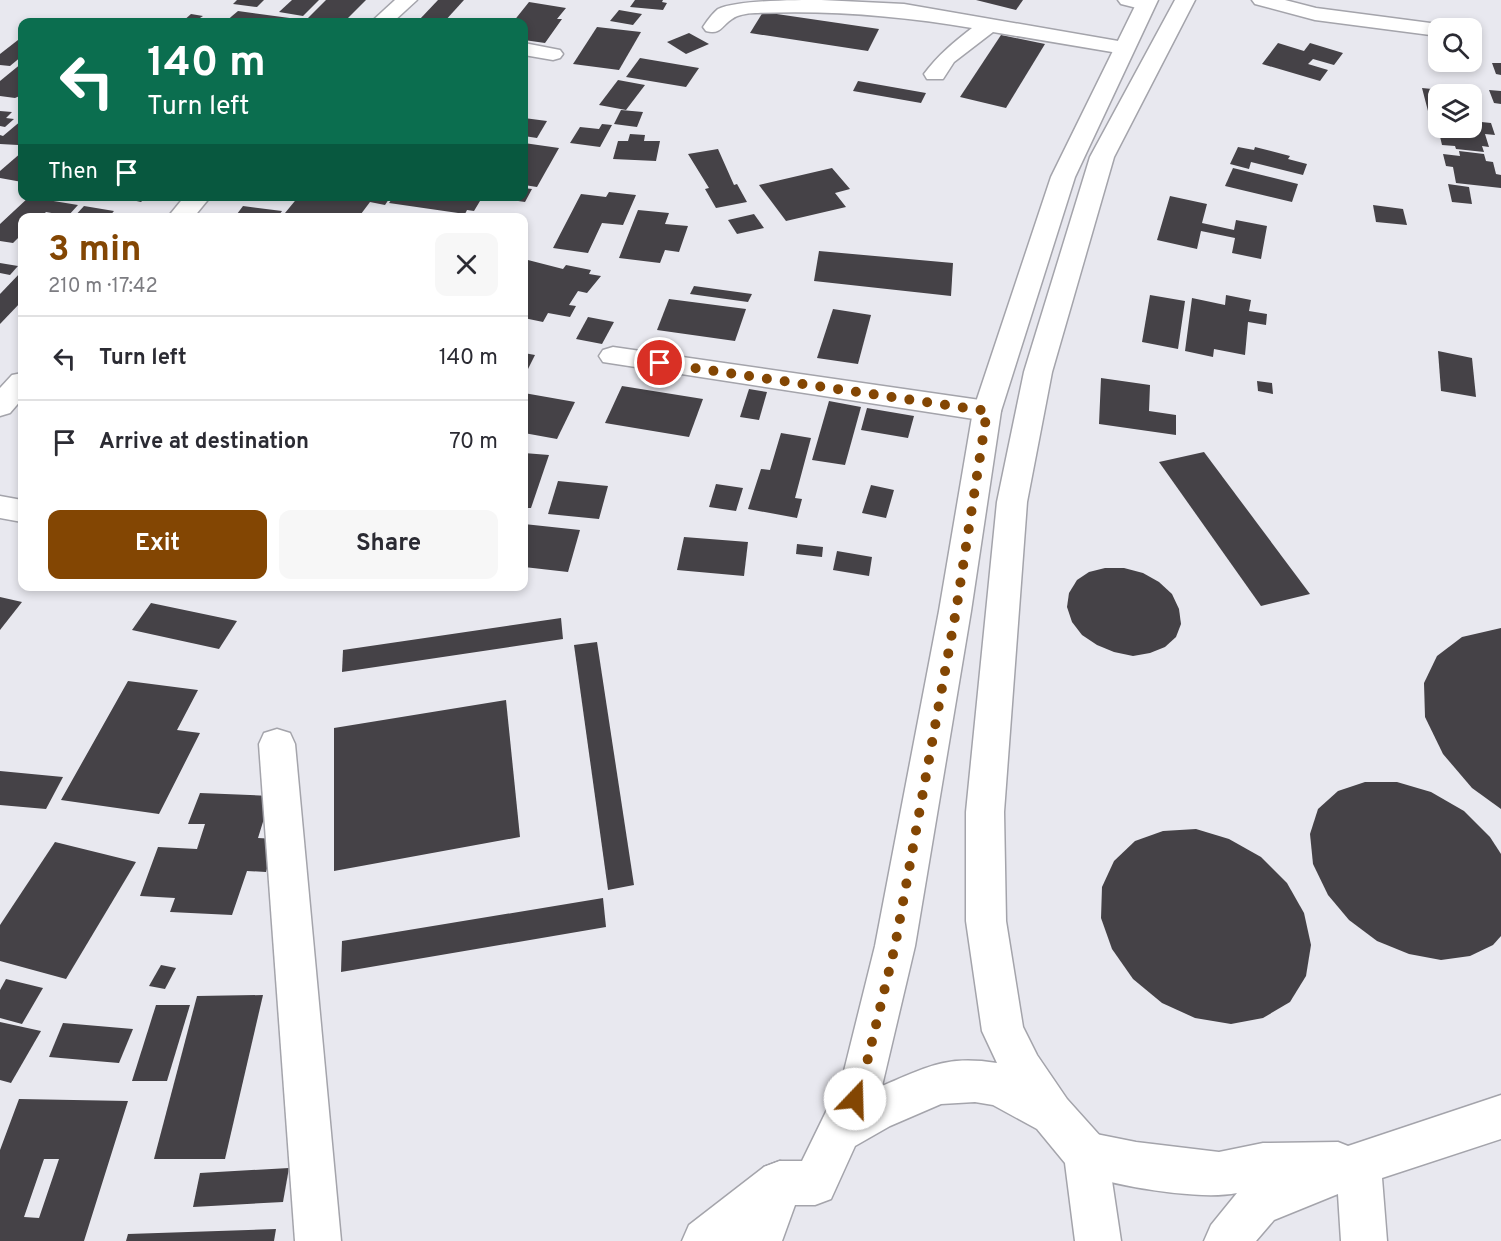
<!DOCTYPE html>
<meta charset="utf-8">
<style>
body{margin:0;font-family:Overpass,sans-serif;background:#f7f7f7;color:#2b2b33;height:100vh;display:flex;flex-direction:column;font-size:22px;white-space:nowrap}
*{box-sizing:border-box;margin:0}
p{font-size:20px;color:#7c7c81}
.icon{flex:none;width:33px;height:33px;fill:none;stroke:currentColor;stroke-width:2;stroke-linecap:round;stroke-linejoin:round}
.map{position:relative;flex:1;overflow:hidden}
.sheet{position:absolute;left:18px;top:213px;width:510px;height:378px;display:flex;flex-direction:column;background:#fff;border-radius:12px;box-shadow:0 3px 9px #0003}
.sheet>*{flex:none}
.guide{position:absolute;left:18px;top:18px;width:510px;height:183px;border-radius:12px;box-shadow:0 3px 9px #0003;background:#0b6e4f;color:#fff;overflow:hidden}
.fabs{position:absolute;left:1428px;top:18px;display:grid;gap:12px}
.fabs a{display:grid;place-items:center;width:54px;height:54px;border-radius:12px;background:#fff;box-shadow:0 3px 9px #0003;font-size:30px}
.pin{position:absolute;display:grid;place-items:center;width:51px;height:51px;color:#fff;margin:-26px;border:3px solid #fff;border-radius:50%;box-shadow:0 2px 6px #0007}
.me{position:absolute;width:66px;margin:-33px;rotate:21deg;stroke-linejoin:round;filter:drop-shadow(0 0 4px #0008)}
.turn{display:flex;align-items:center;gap:21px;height:126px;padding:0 30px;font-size:27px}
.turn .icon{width:78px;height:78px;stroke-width:2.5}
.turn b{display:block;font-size:42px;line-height:51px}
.then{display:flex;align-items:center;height:57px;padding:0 30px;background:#0003;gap:12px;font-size:22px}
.round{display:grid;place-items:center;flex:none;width:63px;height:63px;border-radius:12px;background:#f7f7f7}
.overview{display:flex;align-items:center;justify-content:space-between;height:102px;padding:0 30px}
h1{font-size:36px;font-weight:700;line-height:45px;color:#834603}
.button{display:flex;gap:12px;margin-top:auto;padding:12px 30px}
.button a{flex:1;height:69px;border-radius:12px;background:#834603;color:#fff;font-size:24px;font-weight:700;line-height:69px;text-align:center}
.button a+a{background:#f7f7f7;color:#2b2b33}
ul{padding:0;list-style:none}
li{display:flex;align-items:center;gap:18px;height:84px;padding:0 30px;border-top:2px solid #e1e1e2}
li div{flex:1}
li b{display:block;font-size:22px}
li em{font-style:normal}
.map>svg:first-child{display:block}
</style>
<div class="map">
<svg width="1501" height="1241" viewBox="0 0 1501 1241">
<rect width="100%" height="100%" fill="#e8e8ef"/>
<g fill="#454247" fill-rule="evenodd">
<polygon points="237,0 264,0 257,7 233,4"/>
<polygon points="292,0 319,0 303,16 279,12"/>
<polygon points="326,0 366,0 344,22 304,22"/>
<polygon points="438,0 464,0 444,22 420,19"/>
<polygon points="635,0 663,0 662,2 667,3 663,10 630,7"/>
<polygon points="976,0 1023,0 1016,10"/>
<polygon points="529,2 566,8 557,19 562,19 545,43 524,40 524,22 513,22"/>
<polygon points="619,10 642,14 633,25 610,21"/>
<polygon points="238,11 297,19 294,22 225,22"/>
<polygon points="763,12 879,29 868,51 750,33"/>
<polygon points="191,14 203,16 200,18 215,20 212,22 182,22"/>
<polygon points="597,27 641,32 619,70 573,64"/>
<polygon points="689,33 709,44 686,54 667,42"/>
<polygon points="1001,35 1045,44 1006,108 960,97"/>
<polygon points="18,40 22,40 22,56 10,66 0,65 0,54"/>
<polygon points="1278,43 1304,51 1310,43 1343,53 1334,65 1313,59 1308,64 1328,70 1320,81 1262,64"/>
<polygon points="640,58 699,68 686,87 626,77"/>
<polygon points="22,63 22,95 15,98 0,96 0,81"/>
<polygon points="1492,63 1501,63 1501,75 1496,74"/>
<polygon points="618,80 645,85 626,110 599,105"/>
<polygon points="858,81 926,93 921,103 853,91"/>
<polygon points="1422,88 1472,93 1472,89 1478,108 1472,107 1472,94 1438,94 1438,112 1428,111"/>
<polygon points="1489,90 1501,91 1501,104 1494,103"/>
<polygon points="621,110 643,112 637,127 614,124"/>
<polygon points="0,111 12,112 6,118 14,119 5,127 0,126"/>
<polygon points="524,118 547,121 537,138 524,136"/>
<polygon points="22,120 22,141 18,145 0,144 0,135 3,136"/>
<polygon points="1472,121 1491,123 1495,135 1485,134 1489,147 1482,146 1484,152 1456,149 1455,146 1442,145 1438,128 1472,128"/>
<polygon points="602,124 612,125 600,147 570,143 580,127 599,129"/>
<polygon points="630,134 645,135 644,141 660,141 656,161 613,159 618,141 628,141"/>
<polygon points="524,143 559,148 537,187 524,185"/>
<polygon points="1238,147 1254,150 1255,147 1290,156 1288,159 1307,164 1303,175 1251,162 1249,169 1230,164"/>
<polygon points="718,149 734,185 737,184 747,202 716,208 705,189 709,188 688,154"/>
<polygon points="1459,151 1484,154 1486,161 1493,162 1496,174 1501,175 1501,188 1456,183 1453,167 1446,166 1443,154 1460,156"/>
<polygon points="22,152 22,182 0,178 0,171"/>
<polygon points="832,168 850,189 835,193 846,207 786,221 759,185"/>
<polygon points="1233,168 1298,184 1292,202 1225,186"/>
<polygon points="1448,184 1469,187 1472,204 1452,202"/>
<polygon points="524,188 532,189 525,202 499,198 524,196"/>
<polygon points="609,192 636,195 623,225 602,223 588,253 553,248 581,194 606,197"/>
<polygon points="114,196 147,196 141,202"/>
<polygon points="299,196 391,196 385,205 370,202 358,218 312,218 285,213"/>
<polygon points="394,196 483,196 474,211 467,210 465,214 389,203"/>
<polygon points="1170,196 1207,204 1202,223 1234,230 1236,220 1267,226 1261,259 1232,253 1235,238 1201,231 1197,249 1157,240"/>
<polygon points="29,197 78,205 68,216 46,212 40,218 22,218 22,234 13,243 0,241 0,224"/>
<polygon points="1373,205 1403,209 1407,225 1376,222"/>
<polygon points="84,206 114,211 108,218 73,218"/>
<polygon points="243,206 282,211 277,218 234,218"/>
<polygon points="638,210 669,213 665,224 688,226 679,252 665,250 660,263 619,258"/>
<polygon points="754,214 764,228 737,234 728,220"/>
<polygon points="819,251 953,263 951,296 814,281"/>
<polygon points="524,259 563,269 566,265 591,270 589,274 601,276 587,293 578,291 569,305 576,306 570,317 548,313 543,322 524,318"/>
<polygon points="0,263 18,266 10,275 0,273"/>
<polygon points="22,271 22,301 0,324 0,294"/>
<polygon points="694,286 752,294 748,302 690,294"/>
<polygon points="1150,295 1185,301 1178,349 1142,342"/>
<polygon points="1226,295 1251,300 1249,311 1267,314 1266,325 1248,322 1245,355 1214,349 1213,357 1185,351 1192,298 1225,305"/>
<polygon points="669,299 746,309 735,341 657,330"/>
<polygon points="833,309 871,315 858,364 817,358"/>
<polygon points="588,317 614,322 602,344 576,339"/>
<polygon points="1438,351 1472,358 1476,397 1441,391"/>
<polygon points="524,353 535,355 526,373 524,373"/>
<polygon points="1101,378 1150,385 1149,411 1176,415 1176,435 1099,424"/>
<polygon points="1257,381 1272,383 1273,394 1258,391"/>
<polygon points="622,386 703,399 689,437 605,423"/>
<polygon points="749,389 767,392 759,420 740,417"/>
<polygon points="524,393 575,402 557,439 524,433"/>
<polygon points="829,401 861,407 845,465 812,460"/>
<polygon points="867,408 914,416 908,438 861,430"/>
<polygon points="781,433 811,438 795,498 802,499 797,518 748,509 761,469 770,470"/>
<polygon points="1204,452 1310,594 1261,606 1159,462"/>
<polygon points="524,453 549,455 531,508 524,508"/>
<polygon points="558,481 608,486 599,519 548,514"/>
<polygon points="716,484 743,488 736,511 709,507"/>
<polygon points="871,485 894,490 886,518 862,513"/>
<polygon points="524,524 580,530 568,572 524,567"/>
<polygon points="684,537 748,542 744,576 677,570"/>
<polygon points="797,544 823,547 822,557 796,554"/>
<polygon points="837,551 872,557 869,576 833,570"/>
<polygon points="1105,568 1124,568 1143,573 1159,582 1172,594 1179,609 1181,624 1176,637 1165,647 1150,653 1133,656 1114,652 1097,645 1082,635 1072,622 1067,607 1069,593 1077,580 1089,572"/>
<polygon points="0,597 22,602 0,630"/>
<polygon points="151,603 237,621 219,649 132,630"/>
<polygon points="561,618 563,639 342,672 343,650"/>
<polygon points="1501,628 1501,809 1472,788 1443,754 1425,717 1424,683 1437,656 1462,637"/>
<polygon points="597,642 634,885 608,890 574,645"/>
<polygon points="128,681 198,690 177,730 200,733 159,814 61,800"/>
<polygon points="506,700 520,837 334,871 334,728"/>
<polygon points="0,771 63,777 46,809 0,805"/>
<polygon points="1365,782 1397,782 1431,792 1464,811 1490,837 1501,854 1501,936 1493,945 1470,956 1441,960 1409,954 1377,941 1349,920 1328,895 1313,864 1310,834 1318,809 1338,791"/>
<polygon points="200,793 271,796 258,838 276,839 266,872 247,871 232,915 170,912 175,898 140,896 158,847 197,849 205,824 188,824"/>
<polygon points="1196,829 1229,839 1261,857 1287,883 1304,913 1311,945 1306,976 1290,1002 1263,1018 1231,1024 1195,1018 1162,1003 1133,979 1112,949 1101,918 1102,887 1114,861 1135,841 1163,831"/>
<polygon points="55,842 136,862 66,979 0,961 0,925"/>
<polygon points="603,898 606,927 341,972 342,941"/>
<polygon points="161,965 176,968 165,989 149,986"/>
<polygon points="6,979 43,988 22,1024 0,1018 0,990"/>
<polygon points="263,995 225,1159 154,1159 197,996"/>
<polygon points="156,1005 190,1005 167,1081 132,1081"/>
<polygon points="0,1022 41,1031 11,1083 0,1080"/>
<polygon points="63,1023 133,1029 119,1063 49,1057"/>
<path d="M19,1099L128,1101L84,1241H0V1150ZM44,1159H59L39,1218L24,1217Z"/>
<polygon points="289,1168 283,1202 193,1207 200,1173"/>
<polygon points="276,1229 274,1241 126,1241 128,1234"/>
</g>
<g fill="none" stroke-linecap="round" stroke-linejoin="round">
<g stroke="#a4a4ab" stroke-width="3">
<g id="minor">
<polygon points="395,0 417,0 393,22 371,22"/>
<path d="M821,0L904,4L1124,42L1131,44L1134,48L1131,52L1124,54L993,32L954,62L943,79H927L924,74C938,55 954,42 972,28C901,16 831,10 758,13C751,13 738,14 732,19C721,26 721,35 706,31L703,27C707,21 713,13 718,9C738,0 797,0 821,0Z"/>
<polygon points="1118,0 1152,0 1155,4 1152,8 1145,10 1121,4"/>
<polygon points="1252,0 1285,0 1316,8 1438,24 1447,28 1438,28 1438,36 1315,20 1255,4"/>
<polygon points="524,43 560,50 563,54 560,58 553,60 524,55"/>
<polygon points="185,196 211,196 193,218 167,218"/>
<polygon points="613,347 987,401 997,404 1001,411 997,418 987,421 603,362 599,356 603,350"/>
<polygon points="22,373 22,399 10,413 0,416 0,388 12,375"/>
<polygon points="0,496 22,500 22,522 0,518"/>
<polygon points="277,729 290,733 295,744 341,1241 295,1241 259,744 264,733"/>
<path d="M1501,1095V1139L1382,1178L1387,1241H1341L1338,1194L1274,1220L1256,1241H1204L1211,1225L1237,1193C1198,1201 1108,1185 1070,1170L1064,1154L1070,1138L1086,1132L1136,1142L1219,1152L1263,1143L1338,1142L1348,1146Z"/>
<polygon points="780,1161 796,1167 802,1183 796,1199 742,1241 682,1241 689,1225 764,1167"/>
</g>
</g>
<g stroke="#a4a4ab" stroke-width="3">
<path id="major" d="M1138,0H1158L1075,177L1001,411L971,611L915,946L882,1086C927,1067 946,1055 997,1063L982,1031L966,921V812L997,502L1024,372L1090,157L1175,0H1195L1114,157L1052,372L1027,502L1004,812L1006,921L1023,1027L1037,1055L1067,1099L1102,1138L1108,1154L1121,1241H1075L1065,1163L1037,1129L993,1105L975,1102L941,1104L890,1126L855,1146L831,1199L815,1205H795L782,1241H736L764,1167L780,1161H802L842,1079L875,946L939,611L973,411L1051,177Z"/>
</g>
<use href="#minor" fill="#fff" fill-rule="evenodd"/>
<use href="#major" fill="#fff" fill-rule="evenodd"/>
</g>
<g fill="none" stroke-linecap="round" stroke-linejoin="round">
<polyline stroke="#834603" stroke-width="10" stroke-dasharray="0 18" points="660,363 987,411 956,611 895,946 862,1083 855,1099"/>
</g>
</svg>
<div class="fabs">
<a><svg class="icon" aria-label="search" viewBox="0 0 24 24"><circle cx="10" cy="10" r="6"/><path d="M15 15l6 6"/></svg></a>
<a><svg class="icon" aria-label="layers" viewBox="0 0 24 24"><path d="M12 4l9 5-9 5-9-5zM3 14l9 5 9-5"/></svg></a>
</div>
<div class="pin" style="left:660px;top:363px;background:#d93025"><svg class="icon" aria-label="arrive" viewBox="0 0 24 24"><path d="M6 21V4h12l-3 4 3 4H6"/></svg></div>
<svg class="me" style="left:855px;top:1099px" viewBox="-20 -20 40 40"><circle r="19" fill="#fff"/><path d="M0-13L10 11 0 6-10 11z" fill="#834603"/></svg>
<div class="guide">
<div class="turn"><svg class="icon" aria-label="left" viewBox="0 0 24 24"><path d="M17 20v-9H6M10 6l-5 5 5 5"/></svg><div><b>140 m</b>Turn left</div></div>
<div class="then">Then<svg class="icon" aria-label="arrive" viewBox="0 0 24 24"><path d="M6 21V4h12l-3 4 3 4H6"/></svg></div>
</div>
<section class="sheet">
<div class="overview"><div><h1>3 min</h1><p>210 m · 17:42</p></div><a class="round"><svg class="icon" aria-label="close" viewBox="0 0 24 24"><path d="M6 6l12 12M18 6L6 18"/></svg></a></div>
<ul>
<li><svg class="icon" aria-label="left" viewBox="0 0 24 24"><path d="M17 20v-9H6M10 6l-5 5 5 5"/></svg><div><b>Turn left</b></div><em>140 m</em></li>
<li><svg class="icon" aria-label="arrive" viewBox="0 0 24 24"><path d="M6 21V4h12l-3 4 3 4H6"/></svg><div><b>Arrive at destination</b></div><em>70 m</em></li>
</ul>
<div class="button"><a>Exit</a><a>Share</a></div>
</section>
</div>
